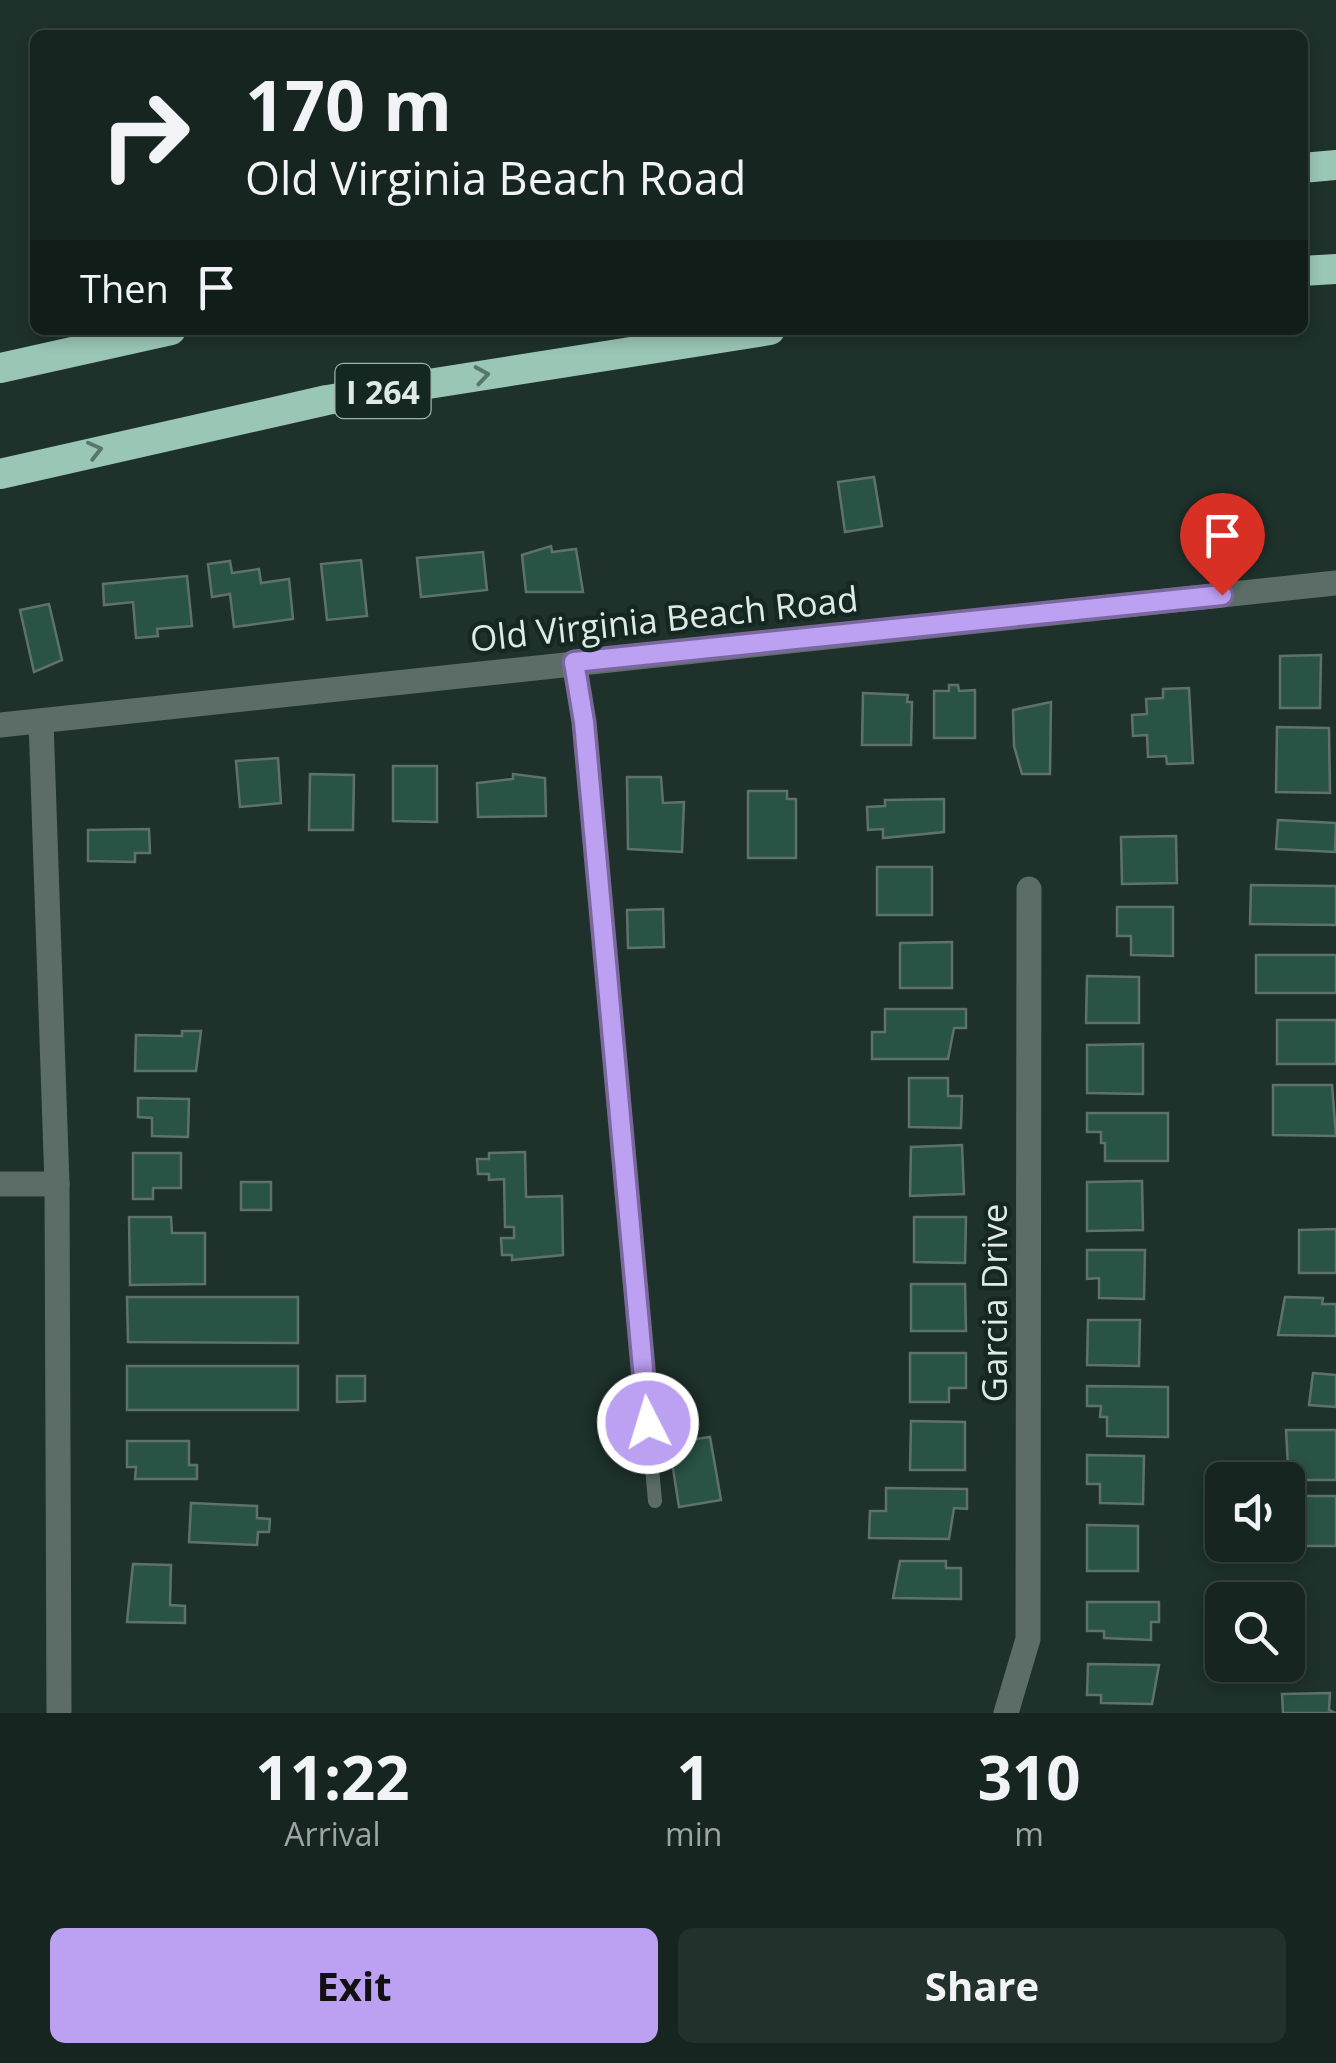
<!DOCTYPE html>
<style>
body{margin:0;font-family:"Open Sans",sans-serif;background:#23312d;color:#f1f3f6;height:100vh;display:flex;flex-direction:column;font-size:38px;white-space:nowrap}
*{box-sizing:border-box;margin:0}
p{font-size:32px;color:#9ea5a5}
.icon{flex:none;width:55px;height:55px;fill:none;stroke:currentColor;stroke-width:2;stroke-linecap:round;stroke-linejoin:round}
.map{position:relative;height:1713px;overflow:hidden}
.sheet{display:flex;flex-direction:column;background:#162520;flex:1}
.sheet>*{flex:none}
.banner{position:absolute;left:30px;top:30px;width:1278px;height:305px;border-radius:15px;box-shadow:0 5px 15px #0003,0 0 0 2px #35423e;background:#162520;color:#f1f3f6;overflow:hidden}
.fabs{position:absolute;left:1205px;top:1462px;display:grid;gap:20px}
.fabs a{display:grid;place-items:center;width:100px;height:100px;border-radius:15px;background:#162520;box-shadow:0 5px 15px #0003,0 0 0 2px #35423e;font-size:50px}
.pin{position:absolute;display:grid;place-items:center;width:85px;height:85px;color:#fff;margin:-102px -42px;border-radius:50% 50% 50% 0;rotate:-45deg;box-shadow:0 0 10px #0007}
.pin .icon{rotate:45deg}
.me{position:absolute;width:110px;margin:-55px;rotate:355deg;stroke-linejoin:round;filter:drop-shadow(0 0 8px #0008)}
.turn{display:flex;align-items:center;gap:35px;height:210px;padding:0 50px;font-size:45px}
.turn .icon{width:130px;height:130px;stroke-width:2.5}
.turn b{display:block;font-size:70px;line-height:85px}
.then{display:flex;align-items:center;height:95px;padding:0 50px;background:#0003;gap:20px;font-size:38px}
.eta{display:flex;justify-content:space-evenly;align-items:center;height:170px;text-align:center}
.eta b{font-size:60px;font-weight:700;line-height:70px}
.button{display:flex;gap:20px;margin-top:auto;padding:20px 50px}
.button a{flex:1;height:115px;border-radius:15px;background:#bca0f2;color:#111;font-size:40px;font-weight:700;line-height:115px;text-align:center}
.button a+a{background:#23312d;color:#f1f3f6}
.map>svg:first-child{display:block}
</style>
<div class="map">
<svg width="1336" height="1713" viewBox="0 0 1336 1713">
<rect width="100%" height="100%" fill="#1e312b"/>
<g fill="#295345" stroke="#5e726b" stroke-width="2.5">
<polygon points="874,477 882,526 845,532 838,482"/>
<polygon points="551,546 552,552 576,549 583,592 526,592 522,555"/>
<polygon points="483,552 487,590 421,597 417,558"/>
<polygon points="361,560 367,616 327,620 321,564"/>
<polygon points="230,561 232,573 259,569 261,583 289,579 293,619 234,627 230,594 212,597 208,564"/>
<polygon points="187,576 192,626 157,629 158,636 136,638 133,602 104,605 103,584"/>
<polygon points="49,604 62,660 34,672 20,610"/>
<polygon points="1321,655 1320,708 1280,708 1280,656"/>
<polygon points="949,685 958,685 959,691 975,690 975,738 934,738 934,691 949,691"/>
<polygon points="1189,688 1193,763 1167,764 1166,756 1148,757 1147,735 1133,736 1132,715 1147,714 1146,699 1163,698 1163,689"/>
<polygon points="863,693 908,695 907,702 912,702 911,745 862,745"/>
<polygon points="1051,702 1050,774 1022,774 1014,746 1013,710"/>
<polygon points="1277,727 1329,728 1330,793 1276,792"/>
<polygon points="278,758 281,803 240,807 236,761"/>
<polygon points="393,766 437,766 437,822 393,821"/>
<polygon points="310,774 354,775 353,830 309,830"/>
<polygon points="513,774 545,778 546,816 478,817 477,783 513,779"/>
<polygon points="627,777 661,777 663,803 684,802 682,852 628,849"/>
<polygon points="748,791 787,791 787,799 796,799 796,858 748,858"/>
<polygon points="944,799 944,832 883,838 883,829 868,830 867,807 885,806 885,800"/>
<polygon points="1278,820 1336,823 1335,852 1276,849"/>
<polygon points="149,829 150,853 135,853 135,862 88,861 88,830"/>
<polygon points="1176,836 1177,883 1122,884 1121,837"/>
<rect x="877" y="867" width="55" height="48"/>
<polygon points="1251,885 1336,886 1336,925 1250,924"/>
<polygon points="1117,907 1173,907 1173,956 1131,955 1131,936 1117,936"/>
<polygon points="663,909 664,947 628,948 627,910"/>
<polygon points="952,942 952,988 900,988 900,943"/>
<rect x="1256" y="955" width="80" height="38"/>
<polygon points="1087,976 1139,977 1139,1023 1086,1023"/>
<polygon points="885,1009 966,1009 966,1028 954,1028 948,1059 872,1059 872,1032 885,1032"/>
<rect x="1277" y="1020" width="59" height="44"/>
<polygon points="182,1031 201,1031 196,1071 135,1071 136,1035 182,1036"/>
<polygon points="1143,1044 1143,1094 1087,1093 1087,1045"/>
<polygon points="909,1078 948,1078 948,1096 962,1096 961,1128 909,1127"/>
<polygon points="1273,1085 1332,1085 1336,1136 1273,1135"/>
<polygon points="138,1098 189,1099 188,1137 152,1136 152,1118 138,1117"/>
<polygon points="1087,1113 1168,1113 1168,1161 1105,1161 1105,1143 1101,1143 1101,1132 1087,1132"/>
<polygon points="962,1145 964,1194 910,1196 911,1147"/>
<polygon points="525,1152 526,1197 562,1196 563,1255 512,1260 512,1255 502,1255 501,1238 514,1238 514,1227 505,1227 504,1179 489,1180 489,1174 478,1174 477,1159 489,1159 489,1153"/>
<polygon points="133,1153 181,1153 181,1188 153,1188 153,1199 133,1199"/>
<polygon points="1142,1181 1143,1230 1087,1231 1087,1182"/>
<rect x="241" y="1182" width="30" height="28"/>
<polygon points="129,1217 171,1217 172,1233 205,1233 205,1284 130,1285"/>
<polygon points="914,1217 966,1217 965,1263 914,1262"/>
<polygon points="1336,1229 1336,1273 1299,1273 1299,1230"/>
<polygon points="1087,1250 1145,1250 1144,1299 1099,1298 1099,1278 1087,1279"/>
<polygon points="911,1284 965,1284 966,1331 911,1331"/>
<polygon points="127,1297 298,1297 298,1343 128,1342"/>
<polygon points="1285,1297 1323,1298 1322,1304 1336,1304 1336,1336 1278,1335"/>
<polygon points="1088,1320 1140,1320 1139,1366 1087,1365"/>
<polygon points="910,1353 966,1353 966,1388 949,1388 949,1402 910,1402"/>
<rect x="127" y="1366" width="171" height="44"/>
<polygon points="1313,1373 1336,1375 1336,1407 1309,1405"/>
<polygon points="337,1376 365,1376 365,1401 337,1402"/>
<polygon points="1087,1386 1168,1387 1168,1437 1107,1436 1107,1417 1100,1417 1101,1406 1087,1406"/>
<polygon points="911,1421 965,1422 965,1470 910,1470"/>
<polygon points="1286,1430 1336,1430 1336,1480 1293,1480 1294,1468 1288,1467"/>
<polygon points="710,1437 721,1500 679,1507 669,1443"/>
<polygon points="127,1441 189,1441 189,1465 197,1465 197,1479 135,1479 136,1467 127,1467"/>
<polygon points="1087,1455 1144,1456 1143,1504 1100,1503 1100,1484 1087,1484"/>
<polygon points="886,1488 967,1489 967,1509 954,1508 949,1539 869,1538 870,1511 886,1511"/>
<rect x="1299" y="1496" width="37" height="50"/>
<polygon points="191,1503 257,1506 257,1518 270,1519 269,1532 258,1532 257,1545 189,1542"/>
<polygon points="1087,1525 1138,1526 1138,1571 1087,1571"/>
<polygon points="900,1561 946,1561 946,1568 961,1568 961,1599 893,1598"/>
<polygon points="133,1564 171,1565 170,1605 185,1606 185,1623 127,1622"/>
<polygon points="1087,1602 1159,1602 1159,1622 1151,1622 1151,1640 1104,1638 1104,1631 1087,1631"/>
<polygon points="1088,1664 1159,1665 1152,1704 1101,1703 1101,1695 1087,1695"/>
<polygon points="1330,1693 1329,1710 1336,1713 1283,1713 1282,1694"/>
</g>
<g fill="none" stroke-linecap="round" stroke-linejoin="round">
<polyline stroke="#5b6d66" stroke-width="14" points="574,662 584,722 655,1501"/>
<g stroke="#5b6d66" stroke-width="25">
<polyline points="41,721 57,1184 59,1713"/>
<polyline points="0,725 1336,583"/>
<polyline points="0,1184 57,1184"/>
<polyline points="1006,1713 1028,1639 1029,889"/>
</g>
<g stroke="#9ac6b6" stroke-width="30">
<polyline points="1302,168 1336,165"/>
<polyline points="1302,271 1336,269"/>
<polyline points="0,368 171,330"/>
<polyline points="0,474 327,400 770,330"/>
</g>
</g>
<defs><path id="oneway-chevron" d="M-2-3.5L2.5 0L-2 3.5" fill="none" stroke-width="1.6" stroke-linecap="round" stroke-linejoin="round" transform="scale(2.5)"/></defs>
<g stroke="#58766c">
<use href="#oneway-chevron" transform="translate(482 375) rotate(-9)"/>
<use href="#oneway-chevron" transform="translate(95 450) rotate(-14)"/>
</g>
<g fill="none" stroke-linecap="round" stroke-linejoin="round">
<g stroke="#7a689d" stroke-width="25">
<polyline id="route" points="648,1423 584,722 574,662 1222,595"/>
</g>
<use href="#route" stroke="#bca0f2" stroke-width="18"/>
</g>
<g text-anchor="middle" dominant-baseline="central" stroke-width="9" stroke-linejoin="round" paint-order="stroke">
<rect fill="#152721" stroke="#a2b0ab" stroke-width="2.5" x="335.5" y="364" width="95" height="54" rx="8"/>
<g font-size="32" font-weight="bold" fill="#dfeae6">
<text x="383" y="391">I 264</text>
</g>
<g font-size="35" fill="#dfeae6" stroke="#152721">
<text transform="translate(664 618) rotate(-6)">Old Virginia Beach Road</text>
<text transform="translate(993 1303) rotate(-90)">Garcia Drive</text>
</g>
</g>
</svg>
<div class="fabs">
<a><svg class="icon" aria-label="sound" viewBox="0 0 24 24"><path d="M4 9h4l5-4v14l-5-4H4zM17 9q2 3 0 6"/></svg></a>
<a><svg class="icon" aria-label="search" viewBox="0 0 24 24"><circle cx="10" cy="10" r="6"/><path d="M15 15l6 6"/></svg></a>
</div>
<div class="pin" style="left:1222px;top:595px;background:#d93025"><svg class="icon" aria-label="arrive" viewBox="0 0 24 24"><path d="M6 21V4h12l-3 4 3 4H6"/></svg></div>
<svg class="me" style="left:648px;top:1423px" viewBox="-20 -20 40 40"><circle r="17" fill="#bca0f2" stroke="#fff" stroke-width="3"/><path d="M0-11L8 9 0 5-8 9z" fill="#fff"/></svg>
<div class="banner">
<div class="turn"><svg class="icon" aria-label="right" viewBox="0 0 24 24"><path d="M7 20v-9h11M14 6l5 5-5 5"/></svg><div><b>170 m</b>Old Virginia Beach Road</div></div>
<div class="then">Then<svg class="icon" aria-label="arrive" viewBox="0 0 24 24"><path d="M6 21V4h12l-3 4 3 4H6"/></svg></div>
</div>
</div>
<section class="sheet">
<div class="eta">
<div><b>11:22</b><p>Arrival</p></div>
<div><b>1</b><p>min</p></div>
<div><b>310</b><p>m</p></div>
</div>
<div class="button"><a>Exit</a><a>Share</a></div>
</section>
